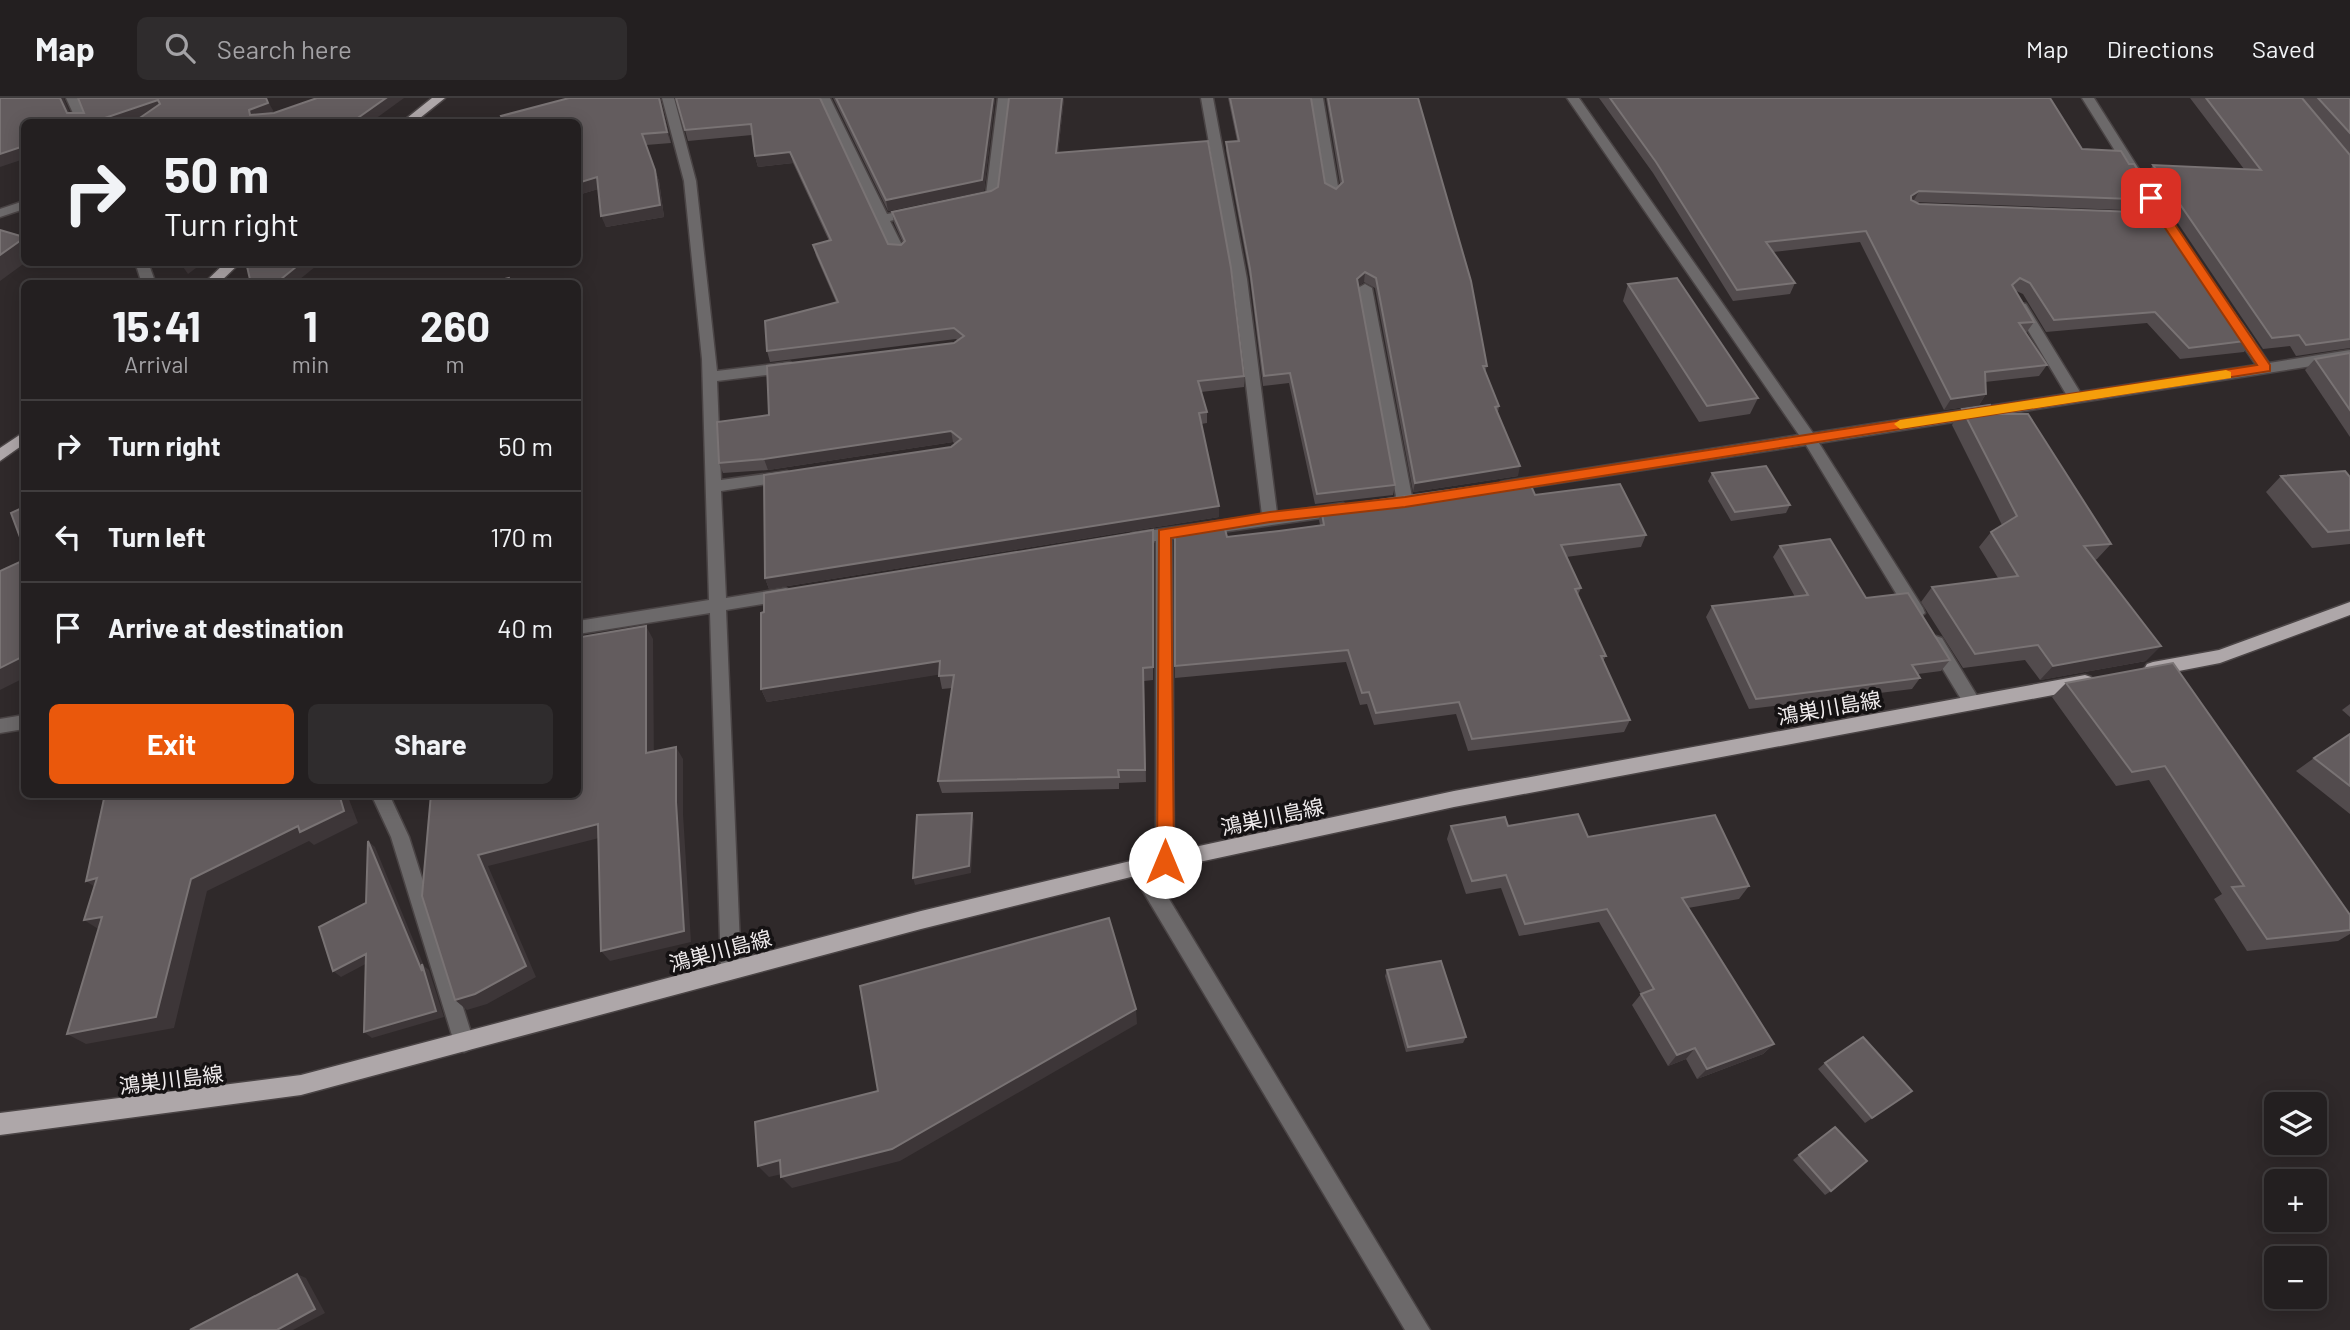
<!DOCTYPE html>
<meta charset="utf-8">
<style>
body{margin:0;font-family:Barlow,"Noto Sans JP",sans-serif;background:#2f2c2d;color:#f1f3f6;height:100vh;display:flex;flex-direction:column;font-size:26px;white-space:nowrap}
*{box-sizing:border-box;margin:0}
p{font-size:23px;color:#a3a2a5}
.icon{flex:none;width:38px;height:38px;fill:none;stroke:currentColor;stroke-width:2;stroke-linecap:round;stroke-linejoin:round}
.map{position:relative;flex:1;overflow:hidden}
.side{position:absolute;left:21px;top:182px;width:560px;height:518px;display:flex;flex-direction:column;background:#231f20;border-radius:10px;box-shadow:0 4px 18px #0003,0 0 0 2px #403d3e}
.side>*{flex:none}
.hud{position:absolute;left:21px;top:21px;width:560px;height:147px;border-radius:10px;box-shadow:0 4px 18px #0003,0 0 0 2px #403d3e;background:#231f20;color:#f1f3f6;overflow:hidden}
.fabs{position:absolute;left:2264px;top:994px;display:grid;gap:14px}
.fabs a{display:grid;place-items:center;width:63px;height:63px;border-radius:10px;background:#231f20;box-shadow:0 4px 18px #0003,0 0 0 2px #403d3e;font-size:35px}
.pin{position:absolute;display:grid;place-items:center;width:60px;height:60px;color:#fff;margin:-30px;border-radius:14px;box-shadow:0 4px 10px #0006}
.me{position:absolute;width:77px;margin:-38px;rotate:0deg;stroke-linejoin:round;filter:drop-shadow(0 0 5px #0008)}
.turn{display:flex;align-items:center;gap:24px;height:147px;padding:0 28px;font-size:32px}
.turn .icon{width:91px;height:91px;stroke-width:2.5}
.turn b{display:block;font-size:49px;line-height:60px}
.eta{display:flex;justify-content:space-evenly;align-items:center;height:119px;text-align:center}
.eta b{font-size:42px;font-weight:700;line-height:49px}
.button{display:flex;gap:14px;margin-top:auto;padding:14px 28px}
.button a{flex:1;height:80px;border-radius:10px;background:#ea580c;color:#fff;font-size:28px;font-weight:700;line-height:80px;text-align:center}
.button a+a{background:#2f2c2d;color:#f1f3f6}
ul{padding:0;list-style:none}
li{display:flex;align-items:center;gap:21px;height:91px;padding:0 28px;border-top:2px solid #403d3e}
li div{flex:1}
li b{display:block;font-size:26px}
li em{font-style:normal}
header{display:flex;align-items:center;gap:42px;box-sizing:border-box;height:98px;padding:0 35px;background:#231f20;border-bottom:2px solid #403d3e}
header strong{font-size:33px}
nav{display:flex;gap:38px;margin-inline-start:auto;font-size:24px}
.search{width:490px;height:63px;background:#2f2c2d;display:flex;align-items:center;gap:18px;box-sizing:border-box;padding:0 24px;border-radius:10px;color:#a3a2a5;font-size:26px}
.map>svg:first-child{display:block}
</style>
<header>
<strong>Map</strong>
<div class="search"><svg class="icon" aria-label="search" viewBox="0 0 24 24"><circle cx="10" cy="10" r="6"/><path d="M15 15l6 6"/></svg>Search here</div>
<nav><a>Map</a><a>Directions</a><a>Saved</a></nav>
</header>
<div class="map">
<svg width="2350" height="1232" viewBox="0 0 2350 1232">
<rect width="100%" height="100%" fill="#2f292a"/>
<g fill="none" stroke-linecap="round" stroke-linejoin="round">
<g stroke="#4a4445" stroke-width="3">
<g id="minor">
<polygon points="66,0 78,0 89,24 77,24"/>
<polygon points="662,0 674,0 696,83 717,273 790,264 797,269 790,274 717,283 721,382 787,373 795,378 787,383 721,393 726,500 786,490 794,496 786,502 726,512 741,872 738,879 731,881 724,879 721,872 710,515 578,536 578,523 709,502 702,261 684,83"/>
<polygon points="818,0 830,0 887,116 914,111 920,115 890,123 905,153 903,156 893,156 891,153"/>
<polygon points="998,0 1010,0 998,98 976,106 970,102 972,99 986,96"/>
<polygon points="1201,0 1213,0 1247,181 1277,415 1343,405 1351,411 1343,417 1172,441 1174,764 1172,770 1165,772 1158,770 1156,764 1156,443 1132,447 1124,441 1132,435 1262,417 1233,181"/>
<polygon points="1311,0 1323,0 1339,94 1333,98 1327,94"/>
<polygon points="1567,0 1579,0 1813,335 2066,296 2014,209 2021,205 2026,206 2080,294 2256,267 2230,229 2237,225 2242,226 2269,265 2350,252 2350,262 1819,345 1923,510 1925,515 1917,521 1911,520 1806,347 1506,393 1501,392 1498,388 1501,384 1506,383 1799,337"/>
<polygon points="2082,0 2094,0 2178,133 2177,136 2167,136"/>
<polygon points="24,103 24,111 0,119 0,111"/>
<polygon points="135,164 148,164 156,186 142,186"/>
<polygon points="1365,186 1372,190 1413,404 1405,410 1397,404 1358,190"/>
<polygon points="1936,538 1942,540 1979,601 1982,606 1979,611 1967,611 1930,550 1928,545"/>
<polygon points="24,617 24,631 0,635 0,621"/>
<polygon points="371,696 389,696 409,739 474,944 471,951 464,954 457,951 454,944 391,739"/>
<polygon points="1139,761 1146,763 1430,1232 1405,1232 1132,775 1130,769 1132,763"/>
</g>
</g>
<g stroke="#4a4445" stroke-width="3">
<g id="major">
<polygon points="432,0 445,0 415,24 402,24"/>
<polygon points="226,164 241,164 218,186 203,186"/>
<polygon points="24,334 24,346 0,363 0,350"/>
<polygon points="2350,504 2350,517 2220,565 2153,578 2147,576 2144,571 2147,566 2153,564 2219,552"/>
<polygon points="2085,577 2091,579 2094,584 2091,589 2085,591 1454,709 1139,777 921,831 301,997 0,1037 0,1015 301,977 921,813 1139,761 1454,693"/>
</g>
</g>
<use href="#minor" fill="#6c696a" fill-rule="evenodd"/>
<use href="#major" fill="#aea7a9" fill-rule="evenodd"/>
</g>
<g fill="#524b4d">
<polygon points="660,0 671,45 646,47 659,83 664,119 606,129 598,91 578,97 578,24"/>
<polygon points="820,0 888,146 901,147 903,145 894,125 892,114 991,93 998,89 1064,0 1058,55 1244,278 1244,289 1201,294 1207,314 1207,325 1201,326 1219,419 769,491 765,480 955,346 953,344 768,372 723,375 719,365 769,317 954,245 958,243 956,241 770,264 767,253 836,204 816,158 813,147 829,143 793,65 758,69 755,58 752,37 688,43 685,32"/>
<polygon points="833,0 995,0 984,93 888,113"/>
<polygon points="1228,0 1311,0 1325,85 1336,91 1340,86 1326,0 1418,0 1487,268 1485,274 1499,308 1498,314 1518,378 1413,394 1375,190 1364,184 1358,188 1395,387 1393,397 1315,406 1289,285 1263,288 1250,181 1226,53 1226,44 1237,43"/>
<polygon points="1599,0 2050,0 2082,51 2129,66 2157,102 2149,113 1915,104 2253,242 2244,254 2180,261 2147,225 2046,234 2023,196 2014,192 2034,224 2026,235 2047,267 2039,278 1985,284 1986,296 1979,307 1944,312 1860,144 1773,154 1795,185 1790,196 1733,203 1653,75"/>
<polygon points="2190,0 2350,0 2350,56 2326,29 2350,57 2350,250 2296,258 2290,248 2263,251 2146,78 2153,67 2244,71"/>
<polygon points="1628,186 1758,300 1750,316 1699,324 1623,203"/>
<polygon points="2350,255 2350,339 2305,272 2315,261"/>
<polygon points="1962,311 1991,316 2111,446 2097,461 2095,462 2146,563 2040,582 2025,562 1963,570 1921,504 1932,489 1998,480 1979,449 1991,434 2002,427 1952,327"/>
<polygon points="1712,375 1790,407 1786,415 1731,423 1708,383"/>
<polygon points="2281,378 2350,379 2350,446 2312,450 2266,394"/>
<polygon points="1535,397 1646,437 1641,449 1566,459 1581,490 1578,497 1606,558 1603,563 1630,622 1624,634 1468,653 1456,616 1374,627 1367,606 1360,607 1346,564 1175,580 1175,431 1227,439 1279,433 1320,427 1319,422 1321,410"/>
<polygon points="1153,432 1153,582 1144,583 1146,684 1119,685 1119,691 942,695 938,683 952,590 942,591 939,576 767,604 761,591"/>
<polygon points="1780,448 1866,500 1950,562 1941,573 1918,576 1920,580 1912,591 1749,611 1706,519 1712,508 1795,499 1773,459"/>
<polygon points="2066,585 2350,817 2350,836 2338,843 2247,853 2214,801 2222,796 2149,682 2116,688 2052,599"/>
<polygon points="2350,606 2350,619 2342,612"/>
<polygon points="2350,636 2350,716 2296,673 2314,660"/>
<polygon points="1451,728 1508,728 1588,739 1749,788 1739,801 1688,810 1774,946 1763,956 1697,981 1686,961 1668,968 1632,907 1641,896 1599,824 1519,838 1501,790 1466,796 1447,741"/>
<polygon points="1387,872 1466,939 1463,945 1406,954 1385,878"/>
<polygon points="1825,965 1912,993 1865,1025 1818,971"/>
<polygon points="1835,1029 1831,1093 1825,1097 1793,1062"/>
</g>
<g fill="#3d3638">
<polygon points="60,0 64,0 64,1 74,24 67,15"/>
<polygon points="266,0 274,14 255,22 250,17 249,12"/>
<polygon points="386,0 404,0 371,24 352,24"/>
<polygon points="659,0 660,0 671,45 667,34"/>
<polygon points="993,0 995,0 984,93 888,113 886,102"/>
<polygon points="1062,0 1064,0 1057,66 1056,55"/>
<polygon points="158,2 164,12 129,24 93,24"/>
<polygon points="642,36 659,83 664,119 606,129 601,118"/>
<polygon points="24,48 24,61 0,69 0,56"/>
<polygon points="790,54 793,65 758,69 755,58"/>
<polygon points="597,79 602,90 578,97 578,85"/>
<polygon points="1919,93 1913,104 1906,109 1911,98"/>
<polygon points="24,140 24,164 26,164 0,183 0,157"/>
<polygon points="183,164 204,164 188,176 181,166"/>
<polygon points="302,164 321,164 294,186 275,186"/>
<polygon points="1365,174 1364,184 1355,190 1357,181"/>
<polygon points="1986,296 1979,307 1944,312 1951,301"/>
<polygon points="951,333 953,344 768,372 764,361"/>
<polygon points="1520,368 1518,378 1413,394 1415,385"/>
<polygon points="1219,408 1219,419 769,491 765,480"/>
<polygon points="646,528 653,541 654,668 646,655"/>
<polygon points="2161,548 2146,563 2040,582 2053,568"/>
<polygon points="24,558 24,580 0,592 0,570"/>
<polygon points="940,563 943,576 767,604 761,591"/>
<polygon points="676,649 683,661 683,716 691,844 610,863 601,853 676,704"/>
<polygon points="339,696 347,696 358,725 314,747 309,743 207,793 174,930 86,946 67,936 191,781 298,728"/>
<polygon points="972,715 974,722 971,775 915,787 913,780"/>
<polygon points="598,726 607,738 488,768 536,879 487,906 467,912 455,902 478,757"/>
<polygon points="368,743 375,749 424,868 429,872 444,919 372,940 364,934 422,873"/>
<polygon points="97,780 104,795 86,783"/>
<polygon points="102,819 103,834 84,822"/>
<polygon points="366,856 373,862 341,879 333,873"/>
<polygon points="1136,911 1137,926 900,1063 792,1090 781,1079"/>
<polygon points="1774,946 1763,956 1697,981 1707,971"/>
<polygon points="1695,950 1686,961 1668,968 1677,957"/>
<polygon points="780,1062 791,1074 769,1079 758,1068"/>
<polygon points="297,1176 306,1180 325,1215 293,1232 277,1232"/>
</g>
<g fill="#635c5e" stroke="#797374" stroke-width="2">
<polygon points="0,0 60,0 67,15 84,15 78,0 266,0 268,5 249,12 250,17 274,15 317,0 386,0 352,24 134,24 160,6 158,2 93,24 24,24 24,48 0,56"/>
<polygon points="569,0 659,0 667,34 642,36 655,72 660,107 601,118 597,79 578,85 578,24 504,24 501,18"/>
<polygon points="676,0 820,0 888,146 901,147 905,143 892,114 991,93 998,89 1009,0 1062,0 1056,55 1208,43 1231,170 1244,278 1198,283 1207,314 1199,315 1219,408 765,480 764,377 951,349 961,341 951,333 764,361 719,365 717,324 769,317 767,268 954,245 964,238 954,230 767,253 765,223 838,204 813,147 831,142 790,54 755,58 751,26 685,32"/>
<polygon points="836,0 993,0 982,82 886,102"/>
<polygon points="1230,0 1311,0 1325,85 1336,91 1343,84 1328,0 1418,0 1471,183 1487,268 1483,268 1499,308 1495,309 1520,368 1415,385 1376,180 1365,174 1357,181 1395,387 1317,396 1290,275 1264,278 1250,171 1226,44 1239,43"/>
<polygon points="1610,0 2050,0 2082,51 2121,53 2129,66 2134,66 2157,102 1919,93 1911,98 1911,102 1919,106 2165,115 2253,242 2189,250 2155,214 2054,222 2030,185 2020,180 2012,187 2034,224 2019,225 2047,267 1985,274 1986,296 1951,301 1866,133 1766,144 1795,185 1737,192 1656,64"/>
<polygon points="2206,0 2302,0 2350,57 2350,241 2306,247 2299,237 2272,240 2153,67 2261,72"/>
<polygon points="2318,0 2350,0 2350,35"/>
<polygon points="0,132 24,139 24,140 0,157"/>
<polygon points="246,164 302,164 275,186 251,186"/>
<polygon points="509,180 511,186 484,186"/>
<polygon points="1677,180 1758,300 1707,308 1628,186"/>
<polygon points="2350,255 2350,312 2315,261"/>
<polygon points="1990,307 1991,316 2028,316 2111,446 2084,448 2161,548 2053,568 2038,547 1975,556 1932,489 2018,478 1991,434 2017,418 1962,311"/>
<polygon points="1766,368 1790,407 1735,414 1712,375"/>
<polygon points="2345,373 2350,379 2350,432 2328,434 2281,378"/>
<polygon points="1528,381 1535,397 1620,386 1646,437 1561,447 1581,490 1575,491 1606,558 1601,558 1630,622 1472,641 1459,604 1376,615 1369,594 1362,595 1348,552 1175,568 1175,431 1223,423 1227,439 1279,433 1324,427 1321,410"/>
<polygon points="24,409 24,450 11,415"/>
<polygon points="1153,432 1153,569 1143,570 1145,672 1118,672 1119,679 938,683 954,577 939,578 940,563 761,591 761,515 764,514 764,495"/>
<polygon points="1830,441 1866,500 1908,495 1950,562 1912,567 1920,580 1756,601 1712,508 1808,497 1780,448"/>
<polygon points="24,462 24,558 0,570 0,473"/>
<polygon points="646,528 646,655 676,649 676,704 684,833 601,853 598,726 478,757 526,868 475,896 455,902 422,798 431,696 578,696 578,548 581,548 581,539"/>
<polygon points="2173,565 2350,817 2350,832 2267,841 2232,789 2244,788 2165,668 2132,674 2066,585"/>
<polygon points="2350,636 2350,688 2314,660"/>
<polygon points="105,696 339,696 344,713 300,734 298,728 191,781 156,919 67,936 102,819 84,822 97,780 86,783"/>
<polygon points="972,715 969,768 913,780 917,717"/>
<polygon points="1578,716 1588,739 1715,717 1749,788 1682,800 1774,946 1707,971 1695,950 1677,957 1641,896 1654,891 1607,811 1525,826 1506,777 1472,783 1451,728 1505,719 1508,728"/>
<polygon points="368,743 422,873 422,866 436,913 364,934 366,856 333,873 319,829 366,805"/>
<polygon points="1109,820 1136,911 892,1051 781,1079 780,1062 758,1068 755,1024 878,993 860,888"/>
<polygon points="1441,863 1466,939 1408,949 1387,872"/>
<polygon points="1863,939 1912,993 1872,1020 1825,965"/>
<polygon points="1835,1029 1867,1063 1831,1093 1799,1057"/>
<polygon points="297,1176 315,1211 277,1232 190,1232"/>
</g>
<polygon fill="#ea580c" stroke="#983908" stroke-width="2" points="2147,97 2155,97 2270,267 2270,273 1405,409 1270,424 1171,440 1174,764 1171,769 1159,769 1157,764 1159,432 1270,414 1405,399 2257,267 2145,100"/>
<polygon fill="#f59e0b" points="2226,272 2231,274 2231,280 1900,331 1894,326 1900,322"/>
<g text-anchor="middle" dominant-baseline="central" stroke-width="7" stroke-linejoin="round" paint-order="stroke">
<g font-size="21" fill="#efebec" stroke="#151213">
<text transform="translate(1829 609) rotate(-10)">鴻巣川島線</text>
<text transform="translate(1272 718) rotate(-12)">鴻巣川島線</text>
<text transform="translate(720 852) rotate(-15)">鴻巣川島線</text>
<text transform="translate(171 981) rotate(-7)">鴻巣川島線</text>
</g>
</g>
</svg>
<div class="fabs">
<a><svg class="icon" aria-label="layers" viewBox="0 0 24 24"><path d="M12 4l9 5-9 5-9-5zM3 14l9 5 9-5"/></svg></a>
<a>+</a>
<a>−</a>
</div>
<div class="pin" style="left:2151px;top:100px;background:#d93025"><svg class="icon" aria-label="arrive" viewBox="0 0 24 24"><path d="M6 21V4h12l-3 4 3 4H6"/></svg></div>
<svg class="me" style="left:1165px;top:764px" viewBox="-20 -20 40 40"><circle r="19" fill="#fff"/><path d="M0-13L10 11 0 6-10 11z" fill="#ea580c"/></svg>
<div class="hud">
<div class="turn"><svg class="icon" aria-label="right" viewBox="0 0 24 24"><path d="M7 20v-9h11M14 6l5 5-5 5"/></svg><div><b>50 m</b>Turn right</div></div>
</div>
<section class="side">
<div class="eta">
<div><b>15:41</b><p>Arrival</p></div>
<div><b>1</b><p>min</p></div>
<div><b>260</b><p>m</p></div>
</div>
<ul>
<li><svg class="icon" aria-label="right" viewBox="0 0 24 24"><path d="M7 20v-9h11M14 6l5 5-5 5"/></svg><div><b>Turn right</b></div><em>50 m</em></li>
<li><svg class="icon" aria-label="left" viewBox="0 0 24 24"><path d="M17 20v-9H6M10 6l-5 5 5 5"/></svg><div><b>Turn left</b></div><em>170 m</em></li>
<li><svg class="icon" aria-label="arrive" viewBox="0 0 24 24"><path d="M6 21V4h12l-3 4 3 4H6"/></svg><div><b>Arrive at destination</b></div><em>40 m</em></li>
</ul>
<div class="button"><a>Exit</a><a>Share</a></div>
</section>
</div>
